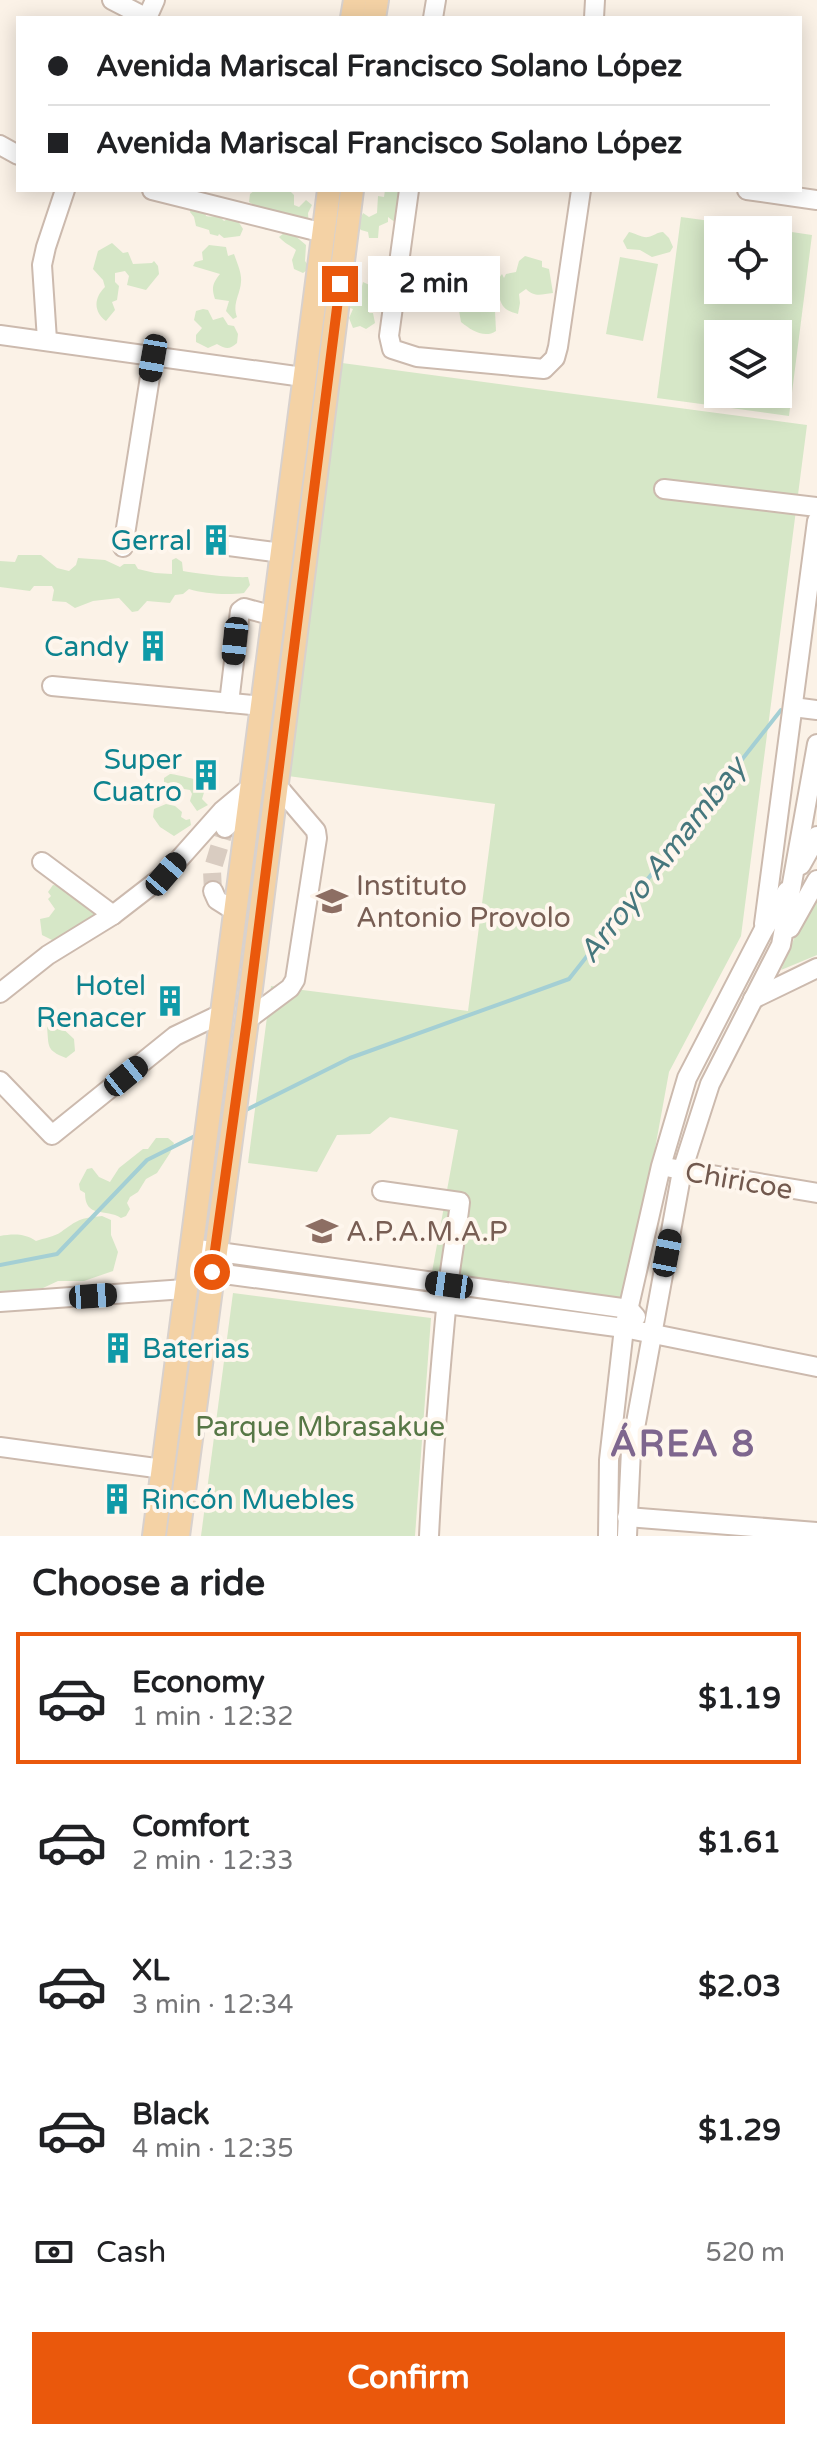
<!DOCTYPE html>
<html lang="en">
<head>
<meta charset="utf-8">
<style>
  :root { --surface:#fff; --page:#f2f2f2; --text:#202124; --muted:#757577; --line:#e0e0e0; --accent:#ea580c }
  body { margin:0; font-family:"Varela Round",sans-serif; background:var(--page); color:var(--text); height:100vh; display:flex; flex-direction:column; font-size:30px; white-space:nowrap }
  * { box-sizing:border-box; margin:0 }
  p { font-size:26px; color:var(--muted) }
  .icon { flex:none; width:44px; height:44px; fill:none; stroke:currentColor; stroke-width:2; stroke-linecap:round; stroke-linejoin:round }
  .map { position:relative; height:1536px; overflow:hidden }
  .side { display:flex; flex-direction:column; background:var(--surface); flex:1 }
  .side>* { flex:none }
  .hud { position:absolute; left:16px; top:16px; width:786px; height:176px; border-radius:0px; box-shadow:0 4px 20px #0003; display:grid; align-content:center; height:176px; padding:0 32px; background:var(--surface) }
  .tools { position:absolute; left:704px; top:216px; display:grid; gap:16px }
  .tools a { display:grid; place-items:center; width:88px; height:88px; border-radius:0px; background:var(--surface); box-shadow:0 4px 20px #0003; font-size:40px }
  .end { position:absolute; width:36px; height:36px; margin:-18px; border:10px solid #ea580c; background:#fff; box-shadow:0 0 0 4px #fff }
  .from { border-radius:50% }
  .bubble { position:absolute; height:56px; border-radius:0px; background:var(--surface); box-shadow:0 4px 20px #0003; font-size:26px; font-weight:800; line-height:56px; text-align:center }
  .car { position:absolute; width:24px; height:48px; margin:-24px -12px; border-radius:10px; box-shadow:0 0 6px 2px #0007; background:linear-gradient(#222 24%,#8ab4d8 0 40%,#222 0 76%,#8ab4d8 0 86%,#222 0) }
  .hud b { display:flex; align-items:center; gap:28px; height:76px; font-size:30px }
  .hud b+b { border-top:2px solid var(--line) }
  .hud i { width:20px; height:20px; background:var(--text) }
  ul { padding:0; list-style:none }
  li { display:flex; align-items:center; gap:24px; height:132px; margin:0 16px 12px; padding:0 16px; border:4px solid transparent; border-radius:0px }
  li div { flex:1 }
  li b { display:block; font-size:30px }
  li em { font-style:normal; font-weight:800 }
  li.current { border-color:var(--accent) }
  li>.icon { width:72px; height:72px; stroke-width:1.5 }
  h2 { padding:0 32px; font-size:36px; line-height:96px }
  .pay { display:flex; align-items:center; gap:20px; height:88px; padding:0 32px; font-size:30px }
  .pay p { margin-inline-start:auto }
  .button { display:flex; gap:16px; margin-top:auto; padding:16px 32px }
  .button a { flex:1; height:92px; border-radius:0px; background:var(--accent); color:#fff; font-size:32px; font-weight:800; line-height:92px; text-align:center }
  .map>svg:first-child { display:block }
  .green { fill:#d6e7c7; fill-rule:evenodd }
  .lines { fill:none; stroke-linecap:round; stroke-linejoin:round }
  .stream { stroke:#a4cfd4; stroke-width:4 }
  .minor-tunnel { stroke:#d9ccc1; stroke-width:18; stroke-dasharray:18 9; stroke-linecap:butt }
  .minor-casing { stroke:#ccbaae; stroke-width:22 }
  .major-casing { stroke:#d8d1cd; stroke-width:26 }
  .minor { stroke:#fff; stroke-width:18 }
  .major { stroke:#f4d2a5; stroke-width:22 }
  .route { stroke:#ea580c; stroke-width:10 }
  .labels { text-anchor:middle; stroke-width:8; stroke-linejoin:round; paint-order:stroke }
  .culture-label { font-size:28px; fill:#0d838f; stroke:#fef6ed; text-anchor:end }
  .education-label { font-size:28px; fill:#785e54; stroke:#fef6ed; text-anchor:start }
  .street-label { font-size:28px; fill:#72594e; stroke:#fef6ed }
  .park-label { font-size:28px; fill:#577746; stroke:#fef6ed }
  .water-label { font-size:30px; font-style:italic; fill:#46777d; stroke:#fef6ed }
  .district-label { font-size:36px; font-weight:bold; letter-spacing:2px; fill:#7e668e; stroke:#fef6ed }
</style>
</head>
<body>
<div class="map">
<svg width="817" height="1536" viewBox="0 0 817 1536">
  <rect width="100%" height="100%" fill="#fbf2e7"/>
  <!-- green -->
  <g class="green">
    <path d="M255 190H289L294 195V205L299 207 306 200 312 205 308 213 309 229 293 234 306 245 305 261 310 268 303 273 294 269 292 260 296 250C290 245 284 243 279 237L284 233 279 230H266L255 222 259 208 249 202 250 194Z"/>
    <path d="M385 190H404L399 195 403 200 396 223 388 217V222L379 226 378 238H369L368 232 361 230 357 226 363 213 369 217 377 213 378 196 384 197Z"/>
    <path d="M191 206 204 208 206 216C214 218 218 213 224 221L231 217 238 221 243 229 240 236 224 238 219 234 218 236 210 234 209 230 196 226 194 217 190 212Z"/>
    <path d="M681 217 776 230H718V290H778V230L812 235 789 416 657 398ZM718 334H778V394H718Z"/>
    <path d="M629 232C635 233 642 238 648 237 654 236 657 232 663 232L669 238 673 247 670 252 652 257 640 250 627 249 623 241Z"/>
    <path d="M112 243 123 253 128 252 133 264 152 263 154 261 158 266 159 274 146 290 127 285 129 276 125 271 115 273V282L119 286 117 300 112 302 115 310 106 321C93 311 94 298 105 287L103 280 93 269 98 251Z"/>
    <path d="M209 245 226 247 228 256 234 254C237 263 242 273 241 282 240 295 232 304 237 317L233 319 226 311 229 301 215 299C211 287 213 283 220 274L193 266 195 262 203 260 202 252Z"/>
    <path d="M525 256 542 261V267L549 269 553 293C542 294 535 298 526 289L519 294 520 303 518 314C497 309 503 300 494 285L502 274 504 278 506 274 516 272 519 261Z"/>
    <path d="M620 257 658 264 643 341 606 334Z"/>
    <path d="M363 282 378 289 381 297 371 304 369 313H373L375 323 366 329 360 326 353 328 349 318 353 309 350 308 352 296 361 290Z"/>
    <path d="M472 300 488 304 495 311 496 331C484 339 471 330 461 322L458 305Z"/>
    <path d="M203 309 208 310 213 320 223 317 228 325 234 326 238 334 237 343C229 350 226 349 217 344L208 348 196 342V335L202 328 194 320 196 311Z"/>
    <path d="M342 363 807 425 741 936 669 1072 626 1308 432 1272 458 1130 390 1117 370 1134 337 1135 317 1172 248 1163 271 986 468 1011 495 804 288 776Z"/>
    <path d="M18 555H41L57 568 69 571 76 565 78 558 105 560 120 567 124 564H135L138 569 155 573 172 574V560L176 558 182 562 183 571C198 574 234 578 248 577L250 585 244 593C228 595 204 594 189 589L183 594 175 595 170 603 147 601 138 611 132 612 119 598 93 601 75 608 66 602 52 601 54 590 52 586H34L30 591 0 587V561L15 562Z"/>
    <path d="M170 774C175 774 198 780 204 782L206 786 202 799 208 805 197 811 190 801 192 794 190 790 184 789 179 794 164 786V778Z"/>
    <path d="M166 804 175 806 182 812 181 817 186 820 190 819 191 825 174 836 160 827 153 817 154 809Z"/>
    <path d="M53 885 62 886 99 907 94 919 56 942 42 935 40 919 49 917 55 909 48 899 51 896 48 892Z"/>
    <path d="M813 893 817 895V955L781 970Z"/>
    <path d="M55 1024 59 1025 74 1039 75 1051 66 1058C46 1050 49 1047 47 1027Z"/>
    <path d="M156 1138H168L174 1143 170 1153 157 1173 146 1179 138 1192 130 1197 127 1203 130 1209 126 1216 121 1218C106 1208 85 1219 85 1193L80 1190 79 1184 87 1169 92 1168 99 1177 110 1182 119 1168 143 1149H148Z"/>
    <path d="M102 1216 111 1220V1235L118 1252 113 1271 84 1281H58L43 1288 7 1292 0 1298V1236C13 1234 24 1233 36 1241 44 1238 54 1237 61 1232 78 1220 79 1218 102 1216Z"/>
    <path d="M233 1293 431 1318 415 1536H201Z"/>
  </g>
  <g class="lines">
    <!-- stream -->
    <g class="stream">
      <path d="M244 1111 350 1058 569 979 781 710"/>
      <path d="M0 1265 57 1254 147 1160 197 1135"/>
    </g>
    <!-- minor-tunnel -->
    <path class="minor-tunnel" d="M213 891 212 871 225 828"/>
    <defs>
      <g id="minor">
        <path d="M112 0 147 18 155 0"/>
        <path d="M433 18 436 0"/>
        <path d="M594 18 595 0"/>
        <path d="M0 145 18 155"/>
        <path d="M152 190 324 233"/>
        <path d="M409 190 389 336 392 349 417 357 544 369 555 358 558 347 581 190"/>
        <path d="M747 190 817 200"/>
        <path d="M0 335 303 377"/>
        <path d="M47 340 42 265 46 247 65 190"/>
        <path d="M664 489 817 507"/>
        <path d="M229 546 282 553"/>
        <path d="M123 547 153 358"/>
        <path d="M52 686 263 706"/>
        <path d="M229 703 240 611 244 608 274 616"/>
        <path d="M793 707 817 710"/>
        <path d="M225 828 238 815 248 812"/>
        <path d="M42 862 113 915"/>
        <path d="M801 865 817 836"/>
        <path d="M213 891 217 900 236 912"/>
        <path d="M764 924 817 521"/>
        <path d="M790 928 817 880"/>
        <path d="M0 993 48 955 113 915 166 874 222 811 252 786"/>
        <path d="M753 999 817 968"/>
        <path d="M247 1020 290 988 295 980 317 838 316 831 275 783"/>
        <path d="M0 1081 52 1135 175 1036 223 1013"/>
        <path d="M671 1168 817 1193"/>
        <path d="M382 1191 460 1202C457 1231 451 1259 448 1288 440 1371 433 1453 429 1536"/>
        <path d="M190 1248 629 1309 636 1317"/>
        <path d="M202 1271 624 1328 817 1367"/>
        <path d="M0 1302 185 1289"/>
        <path d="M0 1447 163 1469"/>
        <path d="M627 1517 817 1532"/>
        <path d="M608 1536 609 1460 624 1328 661 1166 687 1078 763 931 787 891"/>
        <path d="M627 1536 631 1450 682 1171 710 1084 781 945 817 744"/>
      </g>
      <g id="major">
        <path d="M352 18 355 0"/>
        <path d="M374 18 377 0"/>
        <path d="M154 1536 329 190"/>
        <path d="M178 1536 247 1020 352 190"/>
      </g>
    </defs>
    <!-- minor casing -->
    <use href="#minor" class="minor-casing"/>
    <!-- major casing -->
    <use href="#major" class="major-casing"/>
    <!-- minor -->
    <use href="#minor" class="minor"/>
    <!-- major -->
    <use href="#major" class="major"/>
  </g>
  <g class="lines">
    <!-- route -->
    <path class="route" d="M212 1272 247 1020 340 284"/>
  </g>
  <!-- icons -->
  <defs>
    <symbol id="building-bare" viewBox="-9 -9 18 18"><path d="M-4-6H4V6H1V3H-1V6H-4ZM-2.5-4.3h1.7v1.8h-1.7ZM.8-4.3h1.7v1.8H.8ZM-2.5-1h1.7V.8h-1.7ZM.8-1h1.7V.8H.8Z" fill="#0f9aa8" stroke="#fef6ed" stroke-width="2.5" paint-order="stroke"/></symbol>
    <symbol id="school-bare" viewBox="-9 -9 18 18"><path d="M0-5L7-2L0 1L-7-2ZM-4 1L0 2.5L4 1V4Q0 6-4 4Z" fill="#8d6e63" stroke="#fef6ed" stroke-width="2.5" paint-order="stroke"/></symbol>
  </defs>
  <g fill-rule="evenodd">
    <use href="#building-bare" x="194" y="518" width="44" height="44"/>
    <use href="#building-bare" x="131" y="624" width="44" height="44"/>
    <use href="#building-bare" x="184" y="753" width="44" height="44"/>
    <use href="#school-bare" x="310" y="879" width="44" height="44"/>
    <use href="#building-bare" x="148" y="979" width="44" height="44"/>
    <use href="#school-bare" x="300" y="1209" width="44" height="44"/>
    <use href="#building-bare" x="96" y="1326" width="44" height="44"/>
    <use href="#building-bare" x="95" y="1477" width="44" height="44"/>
  </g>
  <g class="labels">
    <!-- culture labels -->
    <g class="culture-label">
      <text x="192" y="550">Gerral</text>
      <text x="129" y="656">Candy</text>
      <text x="182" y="769">Super<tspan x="182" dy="32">Cuatro</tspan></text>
      <text x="146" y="995">Hotel<tspan x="146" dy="32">Renacer</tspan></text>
      <text x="142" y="1358" text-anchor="start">Baterias</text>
      <text x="141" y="1509" text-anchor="start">Rincón Muebles</text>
    </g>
    <!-- education labels -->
    <g class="education-label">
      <text x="356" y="895">Instituto<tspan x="356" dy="32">Antonio Provolo</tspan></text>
      <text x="346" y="1241">A.P.A.M.A.P</text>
    </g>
    <!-- street labels -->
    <g class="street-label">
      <text transform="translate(739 1180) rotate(10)" y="10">Chiricoe</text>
    </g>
    <!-- park labels -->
    <g class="park-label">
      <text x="320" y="1436">Parque Mbrasakue</text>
    </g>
    <!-- water labels -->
    <g class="water-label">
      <text transform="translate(662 860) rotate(-52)" y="10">Arroyo Amambay</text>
    </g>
    <!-- district labels -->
    <g class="district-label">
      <text x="683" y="1456">ÁREA 8</text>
    </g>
  </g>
</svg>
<div class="tools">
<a><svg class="icon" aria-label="locate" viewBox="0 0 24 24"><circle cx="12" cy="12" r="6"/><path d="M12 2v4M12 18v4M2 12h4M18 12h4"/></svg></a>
<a><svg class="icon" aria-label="layers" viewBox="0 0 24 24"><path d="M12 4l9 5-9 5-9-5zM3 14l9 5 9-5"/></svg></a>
</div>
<i class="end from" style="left:212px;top:1272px"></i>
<i class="end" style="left:340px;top:284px"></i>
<div class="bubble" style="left:368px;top:256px;width:132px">2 min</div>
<i class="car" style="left:153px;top:358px;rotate:190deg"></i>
<i class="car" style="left:235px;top:641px;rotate:186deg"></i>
<i class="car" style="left:166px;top:874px;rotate:41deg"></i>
<i class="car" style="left:126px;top:1076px;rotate:51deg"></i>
<i class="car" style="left:667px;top:1253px;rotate:11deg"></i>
<i class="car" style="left:449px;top:1285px;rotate:278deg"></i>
<i class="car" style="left:93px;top:1296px;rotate:86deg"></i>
<div class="hud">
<b><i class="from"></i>Avenida Mariscal Francisco Solano López</b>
<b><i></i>Avenida Mariscal Francisco Solano López</b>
</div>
</div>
<section class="side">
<h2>Choose a ride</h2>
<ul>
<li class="current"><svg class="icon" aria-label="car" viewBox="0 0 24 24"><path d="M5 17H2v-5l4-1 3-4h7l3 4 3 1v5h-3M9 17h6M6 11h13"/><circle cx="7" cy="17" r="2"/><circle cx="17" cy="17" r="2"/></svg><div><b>Economy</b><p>1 min · 12:32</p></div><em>$1.19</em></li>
<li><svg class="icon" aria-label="car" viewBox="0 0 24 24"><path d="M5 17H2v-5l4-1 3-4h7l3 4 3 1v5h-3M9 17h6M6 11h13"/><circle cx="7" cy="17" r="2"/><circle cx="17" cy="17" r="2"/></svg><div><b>Comfort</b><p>2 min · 12:33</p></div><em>$1.61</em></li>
<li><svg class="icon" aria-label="car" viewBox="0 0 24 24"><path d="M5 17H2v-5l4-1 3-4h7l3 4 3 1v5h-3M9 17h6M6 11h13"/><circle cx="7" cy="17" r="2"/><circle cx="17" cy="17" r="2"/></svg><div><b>XL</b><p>3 min · 12:34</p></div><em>$2.03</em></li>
<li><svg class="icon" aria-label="car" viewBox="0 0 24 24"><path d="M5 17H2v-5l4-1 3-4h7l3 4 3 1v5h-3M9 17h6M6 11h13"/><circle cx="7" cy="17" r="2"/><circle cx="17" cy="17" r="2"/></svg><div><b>Black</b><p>4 min · 12:35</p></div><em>$1.29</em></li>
</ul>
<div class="pay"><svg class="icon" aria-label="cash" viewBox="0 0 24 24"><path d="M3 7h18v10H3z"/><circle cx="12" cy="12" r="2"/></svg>Cash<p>520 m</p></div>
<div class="button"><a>Confirm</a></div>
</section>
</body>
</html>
